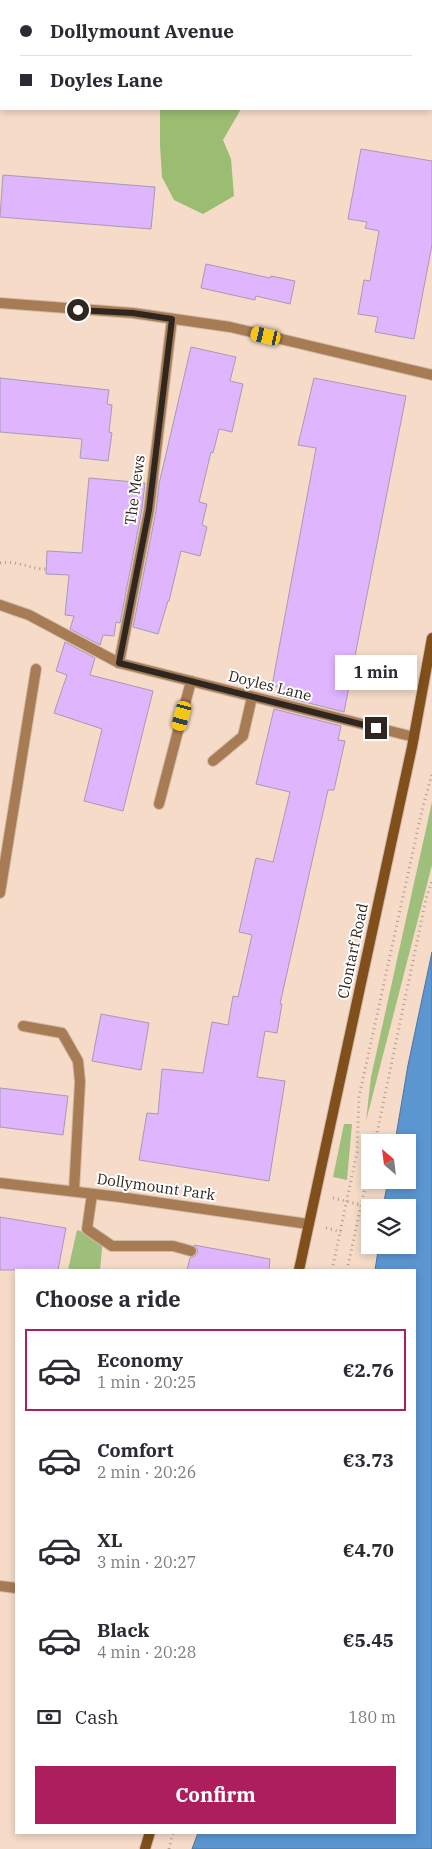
<!DOCTYPE html>
<html lang="en">
<head>
<meta charset="utf-8">
<style>
  :root { --surface:#fff; --page:#f7f7f7; --text:#2b2b33; --muted:#7c7c81; --line:#e1e1e2; --accent:#ac1f5c }
  body { margin:0; font-family:"IBM Plex Serif",serif; background:var(--page); color:var(--text); height:100vh; display:flex; flex-direction:column; font-size:19px; white-space:nowrap }
  * { box-sizing:border-box; margin:0 }
  p { font-size:16px; color:var(--muted) }
  .icon { flex:none; width:28px; height:28px; fill:none; stroke:currentColor; stroke-width:2; stroke-linecap:round; stroke-linejoin:round }
  .map { position:relative; flex:1; overflow:hidden }
  .side { position:absolute; left:15px; top:1269px; width:401px; height:565px; display:flex; flex-direction:column; background:var(--surface); border-radius:0px; box-shadow:0 2px 8px #0003 }
  .side>* { flex:none }
  .top-card { position:absolute; left:0px; top:0px; width:432px; height:110px; box-shadow:0 2px 8px #0003; display:grid; align-content:center; height:110px; padding:0 20px; background:var(--surface) }
  .needle { width:32px; rotate:332deg }
  .tools { position:absolute; left:361px; top:1134px; display:grid; gap:10px }
  .tools a { display:grid; place-items:center; width:55px; height:55px; border-radius:0px; background:var(--surface); box-shadow:0 2px 8px #0003; font-size:25px }
  .end { position:absolute; width:22px; height:22px; margin:-11px; border:6px solid #2f261f; background:#fff; box-shadow:0 0 0 2px #fff }
  .from { border-radius:50% }
  .bubble { position:absolute; height:35px; border-radius:0px; background:var(--surface); box-shadow:0 2px 8px #0003; font-size:16px; font-weight:700; line-height:35px; text-align:center }
  .car { position:absolute; width:15px; height:30px; margin:-15px -8px; border-radius:6px; box-shadow:0 0 4px 1px #0007; background:linear-gradient(#f5c518 24%,#345 0 40%,#f5c518 0 76%,#345 0 86%,#f5c518 0) }
  .top-card b { display:flex; align-items:center; gap:18px; height:48px; font-size:19px }
  .top-card b+b { border-top:1px solid var(--line) }
  .top-card i { width:12px; height:12px; background:var(--text) }
  ul { padding:0; list-style:none }
  li { display:flex; align-items:center; gap:15px; height:82px; margin:0 10px 8px; padding:0 10px; border:2px solid transparent; border-radius:0px }
  li div { flex:1 }
  li b { display:block; font-size:19px }
  li em { font-style:normal; font-weight:700 }
  li.current { border-color:var(--accent) }
  li>.icon { width:45px; height:45px; stroke-width:1.5 }
  h2 { padding:0 20px; font-size:22px; line-height:60px }
  .pay { display:flex; align-items:center; gap:12px; height:55px; padding:0 20px; font-size:19px }
  .pay p { margin-inline-start:auto }
  .primary-button { display:flex; gap:10px; margin-top:auto; padding:10px 20px }
  .primary-button a { flex:1; height:58px; border-radius:0px; background:var(--accent); color:#fff; font-size:20px; font-weight:700; line-height:58px; text-align:center }
  .map>svg:first-child { display:block }
  .green { fill:#9fbf7c }
  .forest { fill:#9abd72 }
  .water { fill:#5b96d1; stroke:#4e749c }
  .building { fill:#dfb5fe; stroke:#a89ab3 }
  .lines { fill:none; stroke-linecap:round; stroke-linejoin:round }
  .service-casing { stroke:#d1baaa; stroke-width:12 }
  .minor-casing { stroke:#d1baaa; stroke-width:12 }
  .secondary-casing { stroke:#d1baaa; stroke-width:12 }
  .path { stroke:#b19c8e; stroke-width:3; stroke-dasharray:1 4; stroke-linecap:butt }
  .service { stroke:#a77c55; stroke-width:10 }
  .minor { stroke:#a77c55; stroke-width:10 }
  .secondary { stroke:#804f1c; stroke-width:10 }
  .route { stroke:#2f261f; stroke-width:6 }
  .labels { text-anchor:middle; stroke-width:4; stroke-linejoin:round; paint-order:stroke }
  .street-label { font-size:15px; fill:#2f261f; stroke:#fff }
</style>
</head>
<body>
<div class="map">
<svg width="432" height="1849" viewBox="0 0 432 1849">
  <rect width="100%" height="100%" fill="#f5dbc8"/>
  <!-- green -->
  <g class="green">
    <path d="M432 802V865L366 1121 371 1077Z"/>
    <path d="M344 1124H352L347 1180 333 1177Z"/>
    <path d="M77 1230 103 1238 100 1270H68Z"/>
  </g>
  <!-- forest -->
  <path class="forest" d="M160 109H241L223 140 231 159 234 196 203 214 174 200 162 177 160 145Z"/>
  <!-- water -->
  <path class="water" d="M432 952V1849H192L198 1833 415 1832V1270H375L379 1245H408V1208L383 1207 388 1180H408V1142H395L408 1065Z"/>
  <!-- building -->
  <g class="building">
    <path d="M361 149 432 161V245L414 339 375 332 378 317 358 314 364 280 370 281 379 231 365 228 367 222 348 219Z"/>
    <path d="M3 175 155 187 151 229 0 217Z"/>
    <path d="M206 264 270 278 271 276 295 281 290 304 256 296 255 300 201 288Z"/>
    <path d="M191 347 236 357 230 381 243 384 232 432 219 429 213 453 211 452 199 502 207 504 202 525 207 527 200 556 181 551 169 601H168L158 634 133 627 156 511 159 484Z"/>
    <path d="M0 378 109 390 107 404 112 405 109 432 112 433 108 461 80 458 82 439 0 432Z"/>
    <path d="M314 378 406 396 344 712 277 695 278 687 272 686 316 448 298 445Z"/>
    <path d="M89 478 145 483 142 509 120 623 116 622 114 636 103 635 100 645 70 629 74 616 65 615 69 575 46 574 47 551 82 553Z"/>
    <path d="M65 642 95 658 90 675 153 691 123 811 84 801 102 729 54 713 67 675 56 671Z"/>
    <path d="M274 709 341 726 338 740 345 741 334 790H328L280 1004H282L277 1033 265 1031 257 1077 285 1081 269 1181 139 1160 147 1113 158 1114 162 1069 203 1073 212 1022 228 1025 233 996 238 997 252 935 239 932 256 858 273 862 290 792 256 784Z"/>
    <path d="M101 1014 149 1023 141 1070 92 1061Z"/>
    <path d="M0 1088 68 1096 63 1135 0 1127Z"/>
    <path d="M0 1217 66 1228 58 1270H0Z"/>
    <path d="M194 1245 270 1259 269 1270H187L190 1258 195 1256 198 1252 197 1249Z"/>
  </g>
  <g class="lines">
    <defs>
      <g id="service">
        <path d="M0 33H1"/>
        <path d="M0 605 29 615 119 663"/>
        <path d="M213 761 243 736 252 697"/>
        <path d="M0 893 36 669"/>
        <path d="M23 1026 62 1033 78 1061 80 1082 74 1191"/>
        <path d="M92 1194 87 1229 112 1246H173L191 1251"/>
        <path d="M0 1586 16 1588"/>
      </g>
      <g id="minor">
        <path d="M0 303 133 313 230 327 432 375"/>
        <path d="M172 319 149 510 119 663 414 737"/>
        <path d="M159 804 191 681"/>
        <path d="M0 1183 120 1197 308 1224"/>
      </g>
      <g id="secondary">
        <path d="M299 1270 412 747 432 638"/>
        <path d="M145 1849 150 1832"/>
      </g>
    </defs>
    <!-- service casing -->
    <use href="#service" class="service-casing"/>
    <!-- minor casing -->
    <use href="#minor" class="minor-casing"/>
    <!-- secondary casing -->
    <use href="#secondary" class="secondary-casing"/>
    <!-- path -->
    <g class="path">
      <path d="M0 563C16 560 30 569 46 569"/>
      <path d="M375 1142 426 899 432 881"/>
      <path d="M333 1198 361 1205"/>
      <path d="M326 1228 341 1232"/>
      <path d="M332 1270 357 1152 359 1097 422 810 432 774"/>
      <path d="M347 1270 370 1164"/>
      <path d="M169 1849 173 1832"/>
    </g>
    <!-- service -->
    <use href="#service" class="service"/>
    <!-- minor -->
    <use href="#minor" class="minor"/>
    <!-- secondary -->
    <use href="#secondary" class="secondary"/>
  </g>
  <g class="lines">
    <!-- route -->
    <path class="route" d="M78 310 133 313 172 319 149 510 119 663 376 728"/>
  </g>
  <g class="labels">
    <!-- street labels -->
    <g class="street-label">
      <text transform="translate(135 490) rotate(-82)" y="5">The Mews</text>
      <text transform="translate(270 686) rotate(14)" y="5">Doyles Lane</text>
      <text transform="translate(353 951) rotate(-78)" y="5">Clontarf Road</text>
      <text transform="translate(156 1187) rotate(8)" y="5">Dollymount Park</text>
    </g>
  </g>
</svg>
<div class="tools">
<a><svg class="needle" viewBox="-14 -14 28 28"><path d="M0-13l5 13h-10z" fill="#e53935"/><path d="M0 13l5-13h-10z" fill="#7c7c81"/></svg></a>
<a><svg class="icon" aria-label="layers" viewBox="0 0 24 24"><path d="M12 4l9 5-9 5-9-5zM3 14l9 5 9-5"/></svg></a>
</div>
<i class="end from" style="left:78px;top:310px"></i>
<i class="end" style="left:376px;top:728px"></i>
<div class="bubble" style="left:335px;top:655px;width:82px">1 min</div>
<i class="car" style="left:266px;top:336px;rotate:283deg"></i>
<i class="car" style="left:182px;top:716px;rotate:195deg"></i>
<div class="top-card">
<b><i class="from"></i>Dollymount Avenue</b>
<b><i></i>Doyles Lane</b>
</div>
<section class="side">
<h2>Choose a ride</h2>
<ul>
<li class="current"><svg class="icon" aria-label="car" viewBox="0 0 24 24"><path d="M5 17H2v-5l4-1 3-4h7l3 4 3 1v5h-3M9 17h6M6 11h13"/><circle cx="7" cy="17" r="2"/><circle cx="17" cy="17" r="2"/></svg><div><b>Economy</b><p>1 min · 20:25</p></div><em>€2.76</em></li>
<li><svg class="icon" aria-label="car" viewBox="0 0 24 24"><path d="M5 17H2v-5l4-1 3-4h7l3 4 3 1v5h-3M9 17h6M6 11h13"/><circle cx="7" cy="17" r="2"/><circle cx="17" cy="17" r="2"/></svg><div><b>Comfort</b><p>2 min · 20:26</p></div><em>€3.73</em></li>
<li><svg class="icon" aria-label="car" viewBox="0 0 24 24"><path d="M5 17H2v-5l4-1 3-4h7l3 4 3 1v5h-3M9 17h6M6 11h13"/><circle cx="7" cy="17" r="2"/><circle cx="17" cy="17" r="2"/></svg><div><b>XL</b><p>3 min · 20:27</p></div><em>€4.70</em></li>
<li><svg class="icon" aria-label="car" viewBox="0 0 24 24"><path d="M5 17H2v-5l4-1 3-4h7l3 4 3 1v5h-3M9 17h6M6 11h13"/><circle cx="7" cy="17" r="2"/><circle cx="17" cy="17" r="2"/></svg><div><b>Black</b><p>4 min · 20:28</p></div><em>€5.45</em></li>
</ul>
<div class="pay"><svg class="icon" aria-label="cash" viewBox="0 0 24 24"><path d="M3 7h18v10H3z"/><circle cx="12" cy="12" r="2"/></svg>Cash<p>180 m</p></div>
<div class="primary-button"><a>Confirm</a></div>
</section>
</div>
</body>
</html>
